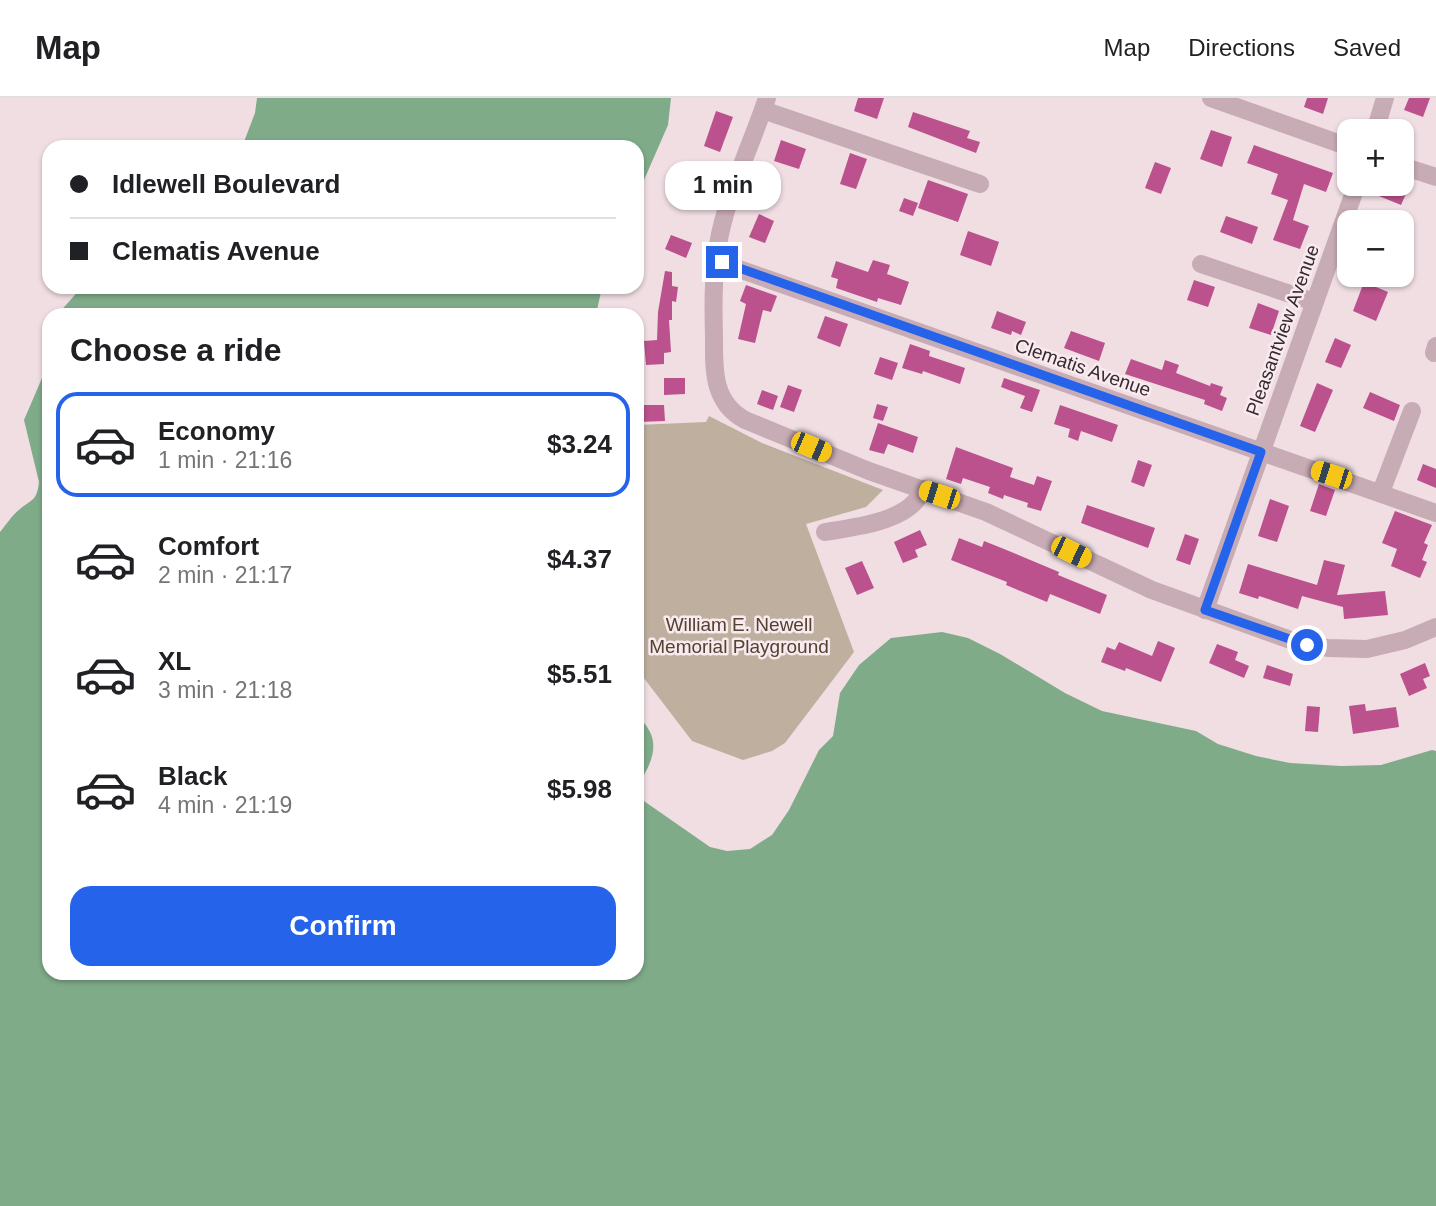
<!DOCTYPE html>
<html lang="en">
<head>
<meta charset="utf-8">
<style>
  :root { --surface:#fff; --page:#f2f2f2; --text:#202124; --muted:#757577; --line:#e0e0e0; --accent:#2563eb }
  body { margin:0; font-family:Helvetica,sans-serif; background:var(--page); color:var(--text); height:100vh; display:flex; flex-direction:column; font-size:26px; white-space:nowrap }
  * { box-sizing:border-box; margin:0 }
  p { font-size:23px; color:var(--muted) }
  .icon { flex:none; width:38px; height:38px; fill:none; stroke:currentColor; stroke-width:2; stroke-linecap:round; stroke-linejoin:round }
  .map { position:relative; flex:1; overflow:hidden }
  .details { position:absolute; left:42px; top:210px; width:602px; height:672px; display:flex; flex-direction:column; background:var(--surface); border-radius:21px; box-shadow:0 2px 5px #0004 }
  .details>* { flex:none }
  .top-card { position:absolute; left:42px; top:42px; width:602px; height:154px; border-radius:21px; box-shadow:0 2px 5px #0004; display:grid; align-content:center; height:154px; padding:0 28px; background:var(--surface) }
  .buttons { position:absolute; left:1337px; top:21px; display:grid; gap:14px }
  .buttons a { display:grid; place-items:center; width:77px; height:77px; border-radius:14px; background:var(--surface); box-shadow:0 2px 5px #0004; font-size:35px }
  .end { position:absolute; width:32px; height:32px; margin:-16px; border:9px solid #2563eb; background:#fff; box-shadow:0 0 0 4px #fff }
  .from { border-radius:50% }
  .bubble { position:absolute; height:49px; border-radius:21px; background:var(--surface); box-shadow:0 2px 5px #0004; font-size:23px; font-weight:600; line-height:49px; text-align:center }
  .car { position:absolute; width:21px; height:42px; margin:-21px -10px; border-radius:9px; box-shadow:0 0 5px 2px #0007; background:linear-gradient(#f5c518 24%,#345 0 40%,#f5c518 0 76%,#345 0 86%,#f5c518 0) }
  .top-card b { display:flex; align-items:center; gap:24px; height:66px; font-size:26px }
  .top-card b+b { border-top:2px solid var(--line) }
  .top-card i { width:18px; height:18px; background:var(--text) }
  ul { padding:0; list-style:none }
  li { display:flex; align-items:center; gap:21px; height:105px; margin:0 14px 10px; padding:0 14px; border:4px solid transparent; border-radius:21px }
  li div { flex:1 }
  li b { display:block; font-size:26px }
  li em { font-style:normal; font-weight:600 }
  li.on { border-color:var(--accent) }
  li>.icon { width:63px; height:63px; stroke-width:1.5 }
  h2 { padding:0 28px; font-size:32px; line-height:84px }
  .button { display:flex; gap:14px; margin-top:auto; padding:14px 28px }
  .button a { flex:1; height:80px; border-radius:21px; background:var(--accent); color:#fff; font-size:28px; font-weight:600; line-height:80px; text-align:center }
  header { display:flex; align-items:center; gap:42px; box-sizing:border-box; height:98px; padding:0 35px; background:var(--surface); border-bottom:2px solid var(--line) }
  header strong { font-size:33px }
  nav { display:flex; gap:38px; margin-inline-start:auto; font-size:24px }
  .map>svg:first-child { display:block }
  .green { fill:#beaf9f }
  .water { fill:#7fab89 }
  .building { fill:#bb518d }
  .lines { fill:none; stroke-linecap:round; stroke-linejoin:round }
  .minor { stroke:#c7abb5; stroke-width:18 }
  .route { stroke:#2563eb; stroke-width:9 }
  .labels { text-anchor:middle; stroke-width:5; stroke-linejoin:round; paint-order:stroke }
  .street-label { font-size:19px; fill:#36292f; stroke:#f8eaee }
  .park-label { font-size:19px; fill:#52422f; stroke:#f8eaee }
</style>
</head>
<body>
<header>
<strong>Map</strong>
<nav><a>Map</a><a>Directions</a><a>Saved</a></nav>
</header>
<div class="map">
<svg width="1436" height="1108" viewBox="0 0 1436 1108">
  <rect width="100%" height="100%" fill="#f0dee3"/>
  <!-- green -->
  <path class="green" d="M709 318 762 345 883 392 866 409 806 426 854 554 785 645 772 653 743 662 692 643 637 571V327L706 324Z"/>
  <!-- water -->
  <g class="water">
    <path d="M257 0H671L668 27 637 98V49H242L255 15Z"/>
    <path d="M82 189H602L596 217H57Z"/>
    <path d="M49 278V875H637V691L641 701 710 749 727 753 750 751 772 737 789 712 819 652 833 638 840 595 859 567 891 540 942 534 968 540 1000 556 1065 595 1102 613 1196 633 1218 646 1256 658 1290 665 1341 668 1381 667 1432 652 1436 653V1108H0V434C6 427 12 417 20 411 32 401 37 403 39 384L24 322 42 280Z"/>
    <path d="M637 618C663 640 654 663 637 688Z"/>
  </g>
  <!-- building -->
  <g class="building">
    <path d="M858 0H884L877 21 854 13Z"/>
    <path d="M1307 0H1328L1323 16 1304 9Z"/>
    <path d="M1409 0H1430L1423 19 1404 12Z"/>
    <path d="M716 13 733 19 720 54 704 48Z"/>
    <path d="M913 14 970 33 967 40 980 44 976 55 908 29Z"/>
    <path d="M1211 32 1232 39 1222 69 1200 61Z"/>
    <path d="M781 42 806 51 799 71 774 63Z"/>
    <path d="M1254 47 1333 75 1326 94 1304 86 1293 122 1309 128 1300 151 1273 142 1288 102 1271 96 1278 76 1247 65Z"/>
    <path d="M850 55 867 61 856 91 840 86Z"/>
    <path d="M1155 64 1171 70 1161 96 1145 90Z"/>
    <path d="M928 82 968 96 958 124 918 110Z"/>
    <path d="M683 85 711 97 705 111 677 99Z"/>
    <path d="M1384 86H1402L1409 89 1401 107 1379 98Z"/>
    <path d="M904 100 918 105 913 118 899 113Z"/>
    <path d="M759 116 774 123 765 145 749 139Z"/>
    <path d="M1226 118 1258 129 1252 146 1220 134Z"/>
    <path d="M968 133 999 144 991 168 960 157Z"/>
    <path d="M671 137 692 145 686 160 665 151Z"/>
    <path d="M873 162 890 167 887 176 909 184 901 207 878 200 877 204 836 190 838 181 831 179 836 163 868 174Z"/>
    <path d="M665 173 672 174V188L678 189 676 204 672 203V222H669L671 254 664 255V266L646 267 644 243 657 242 658 214Z"/>
    <path d="M1194 182 1215 189 1208 209 1187 202Z"/>
    <path d="M1364 184 1388 194 1376 223 1353 213Z"/>
    <path d="M746 187 777 198 771 214 763 212 755 245 738 241 746 206 740 203Z"/>
    <path d="M1258 205 1279 213 1271 237 1249 230Z"/>
    <path d="M997 213 1026 224 1021 237 1012 233 1011 237 991 230Z"/>
    <path d="M825 218 848 226 840 249 817 240Z"/>
    <path d="M1071 233 1105 245 1099 263 1064 250Z"/>
    <path d="M1335 240 1351 247 1341 270 1325 264Z"/>
    <path d="M910 246 930 253 929 258 965 270 960 286 923 273 922 276 902 270Z"/>
    <path d="M880 259 898 265 892 282 874 276Z"/>
    <path d="M1131 261 1162 272 1165 262 1179 267 1176 275 1210 288 1211 285 1223 289 1220 297 1227 300 1222 313 1204 306 1205 302 1125 276Z"/>
    <path d="M664 280H685V296L664 297Z"/>
    <path d="M1004 280 1040 292 1032 314 1020 310 1025 298 1001 289Z"/>
    <path d="M1317 285 1333 292 1315 334 1300 328Z"/>
    <path d="M788 287 802 292 794 314 780 309Z"/>
    <path d="M762 292 778 298 773 312 757 306Z"/>
    <path d="M1370 294 1400 307 1394 323 1363 310Z"/>
    <path d="M877 306 888 309 883 323 873 320Z"/>
    <path d="M638 307H664L665 323 638 324Z"/>
    <path d="M1060 307 1118 327 1112 344 1081 333 1078 343 1068 339 1070 331 1054 326Z"/>
    <path d="M878 325 918 339 913 355 888 346 884 356 869 352Z"/>
    <path d="M956 349 1013 370 1010 379 1034 387 1037 378 1052 383 1041 413 1027 409 1028 405 1004 397 1003 401 988 395 990 389 963 380 961 386 946 381Z"/>
    <path d="M1138 362 1152 367 1144 389 1131 384Z"/>
    <path d="M1423 366 1436 371V390L1417 382Z"/>
    <path d="M1319 386 1335 392 1326 418 1310 413Z"/>
    <path d="M1270 401 1289 408 1277 444 1258 438Z"/>
    <path d="M1087 407 1155 430 1148 450 1081 425Z"/>
    <path d="M1395 413 1432 427 1424 445 1428 447 1422 462 1427 464 1420 480 1391 468 1397 451 1382 445Z"/>
    <path d="M920 432 927 447 915 452 918 459 903 465 894 444Z"/>
    <path d="M1185 436 1199 441 1190 467 1176 462Z"/>
    <path d="M959 440 982 449 984 443 1004 451 1059 474 1058 477 1107 497 1100 516 1050 496 1047 504 1006 487 1007 484 951 462Z"/>
    <path d="M1324 462 1345 467 1337 497 1385 493 1388 517 1344 521 1343 509 1302 498 1298 511 1259 498 1258 501 1239 495 1248 466 1317 487Z"/>
    <path d="M862 463 874 490 857 497 845 470Z"/>
    <path d="M1158 543 1175 550 1161 584 1126 570 1125 573 1101 564 1107 549 1115 552 1119 544 1152 558Z"/>
    <path d="M1217 546 1238 554 1235 562 1249 568 1244 580 1209 565Z"/>
    <path d="M1425 565 1430 578 1423 581 1427 590 1409 598 1400 576Z"/>
    <path d="M1267 567 1293 576 1290 588 1263 580Z"/>
    <path d="M1365 606 1366 613 1396 609 1399 629 1353 636 1349 608Z"/>
    <path d="M1307 608 1320 609 1318 634 1305 633Z"/>
  </g>
  <g class="lines">
    <!-- minor -->
    <g class="minor">
      <path d="M767 0C752 45 730 90 720 136 713 170 713 203 714 238 714 271 712 304 745 322L869 373 986 414 1152 492 1296 544 1328 550 1367 551 1405 542 1436 529"/>
      <path d="M1211 0 1349 49"/>
      <path d="M763 12 980 86"/>
      <path d="M1375 33 1385 0"/>
      <path d="M1402 68 1436 79"/>
      <path d="M716 163 1436 415"/>
      <path d="M1201 166 1314 204"/>
      <path d="M1434 255 1436 248"/>
      <path d="M1381 394 1412 313"/>
      <path d="M825 434C854 429 911 424 923 391"/>
      <path d="M1205 512 1357 86"/>
    </g>
  </g>
  <g class="lines">
    <!-- route -->
    <path class="route" d="M722 164 1261 354 1205 512 1307 547"/>
  </g>
  <g class="labels">
    <!-- street labels -->
    <g class="street-label">
      <text transform="translate(1282 232) rotate(-70)" y="7">Pleasantview Avenue</text>
      <text transform="translate(1083 269) rotate(19)" y="7">Clematis Avenue</text>
    </g>
    <!-- park labels -->
    <g class="park-label">
      <text x="739" y="533">William E. Newell<tspan x="739" dy="22">Memorial Playground</tspan></text>
    </g>
  </g>
</svg>
<div class="buttons">
<a>+</a>
<a>−</a>
</div>
<i class="end from" style="left:1307px;top:547px"></i>
<i class="end" style="left:722px;top:164px"></i>
<div class="bubble" style="left:665px;top:63px;width:116px">1 min</div>
<i class="car" style="left:811px;top:349px;rotate:113deg"></i>
<i class="car" style="left:1331px;top:377px;rotate:288deg"></i>
<i class="car" style="left:939px;top:397px;rotate:288deg"></i>
<i class="car" style="left:1071px;top:454px;rotate:116deg"></i>
<div class="top-card">
<b><i class="from"></i>Idlewell Boulevard</b>
<b><i></i>Clematis Avenue</b>
</div>
<section class="details">
<h2>Choose a ride</h2>
<ul>
<li class="on"><svg class="icon" aria-label="car" viewBox="0 0 24 24"><path d="M5 17H2v-5l4-1 3-4h7l3 4 3 1v5h-3M9 17h6M6 11h13"/><circle cx="7" cy="17" r="2"/><circle cx="17" cy="17" r="2"/></svg><div><b>Economy</b><p>1 min · 21:16</p></div><em>$3.24</em></li>
<li><svg class="icon" aria-label="car" viewBox="0 0 24 24"><path d="M5 17H2v-5l4-1 3-4h7l3 4 3 1v5h-3M9 17h6M6 11h13"/><circle cx="7" cy="17" r="2"/><circle cx="17" cy="17" r="2"/></svg><div><b>Comfort</b><p>2 min · 21:17</p></div><em>$4.37</em></li>
<li><svg class="icon" aria-label="car" viewBox="0 0 24 24"><path d="M5 17H2v-5l4-1 3-4h7l3 4 3 1v5h-3M9 17h6M6 11h13"/><circle cx="7" cy="17" r="2"/><circle cx="17" cy="17" r="2"/></svg><div><b>XL</b><p>3 min · 21:18</p></div><em>$5.51</em></li>
<li><svg class="icon" aria-label="car" viewBox="0 0 24 24"><path d="M5 17H2v-5l4-1 3-4h7l3 4 3 1v5h-3M9 17h6M6 11h13"/><circle cx="7" cy="17" r="2"/><circle cx="17" cy="17" r="2"/></svg><div><b>Black</b><p>4 min · 21:19</p></div><em>$5.98</em></li>
</ul>
<div class="button"><a>Confirm</a></div>
</section>
</div>
</body>
</html>
